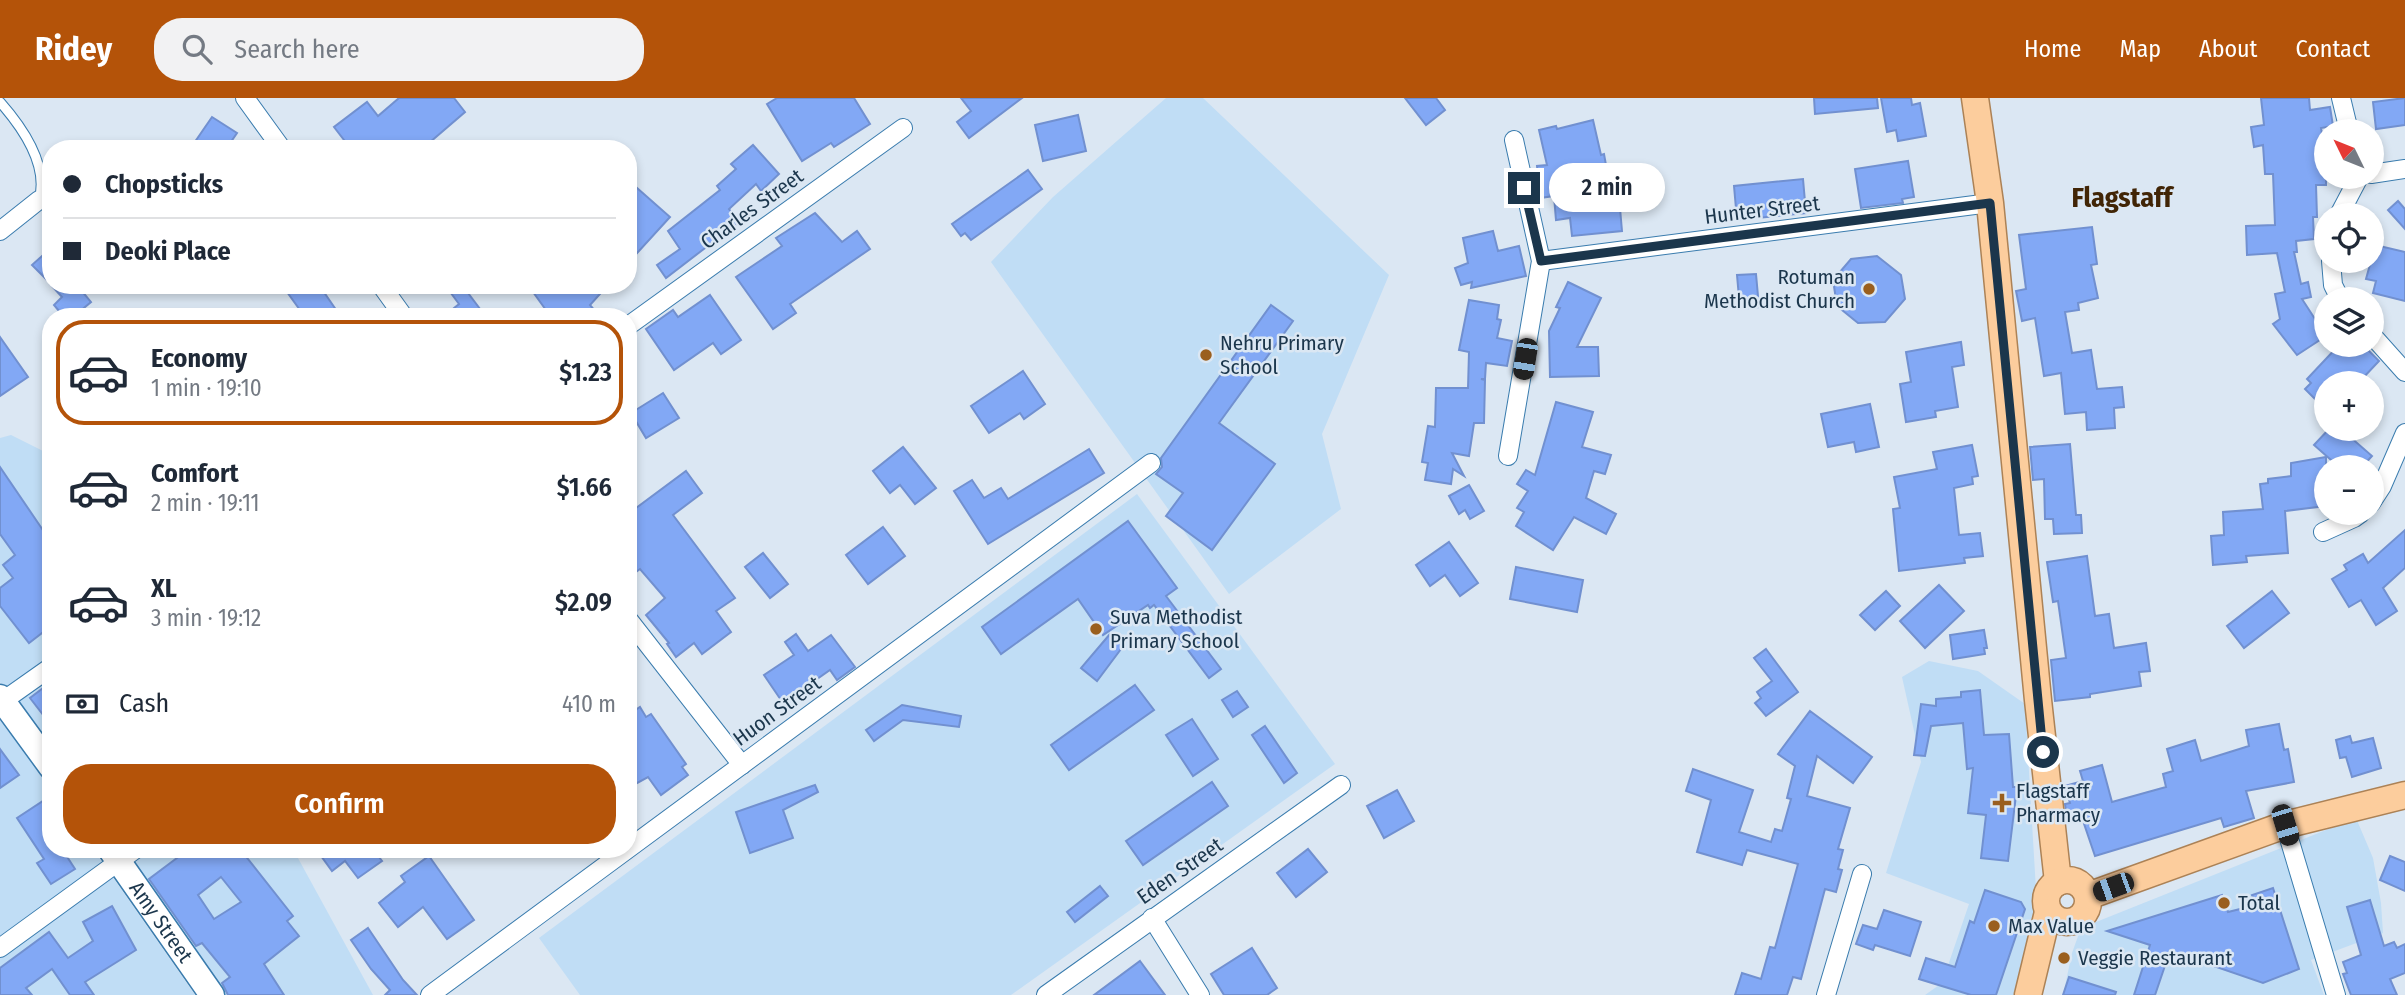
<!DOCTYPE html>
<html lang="en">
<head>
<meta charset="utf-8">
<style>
  :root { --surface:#fff; --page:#f2f2f3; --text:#1f2937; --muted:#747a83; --line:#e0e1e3; --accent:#b45309 }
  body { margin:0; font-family:"Fira Sans Condensed",sans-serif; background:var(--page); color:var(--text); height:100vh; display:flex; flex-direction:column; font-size:26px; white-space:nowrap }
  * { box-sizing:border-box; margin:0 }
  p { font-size:23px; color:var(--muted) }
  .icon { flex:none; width:38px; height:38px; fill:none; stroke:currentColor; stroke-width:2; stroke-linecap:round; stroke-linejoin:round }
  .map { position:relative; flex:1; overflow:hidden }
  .details { position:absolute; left:42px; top:210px; width:595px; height:550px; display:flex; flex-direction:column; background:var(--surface); border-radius:28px; box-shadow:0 4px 10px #0003 }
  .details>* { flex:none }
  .top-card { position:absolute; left:42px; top:42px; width:595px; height:154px; border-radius:28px; box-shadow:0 4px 10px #0003; display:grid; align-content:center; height:154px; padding:0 21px; background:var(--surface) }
  .needle { width:46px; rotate:313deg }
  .controls { position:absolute; left:2314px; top:21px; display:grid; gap:14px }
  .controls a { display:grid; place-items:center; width:70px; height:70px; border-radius:50%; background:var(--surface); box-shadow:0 4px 10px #0003; font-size:35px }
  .end { position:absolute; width:32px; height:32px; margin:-16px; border:9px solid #1b364c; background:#fff; box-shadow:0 0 0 4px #fff }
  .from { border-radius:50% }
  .bubble { position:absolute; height:49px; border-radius:24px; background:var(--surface); box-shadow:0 4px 10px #0003; font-size:23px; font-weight:600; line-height:49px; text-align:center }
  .car { position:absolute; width:21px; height:42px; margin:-21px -10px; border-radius:9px; box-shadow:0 0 5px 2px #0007; background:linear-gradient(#222 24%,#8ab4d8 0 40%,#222 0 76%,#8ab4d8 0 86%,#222 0) }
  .top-card b { display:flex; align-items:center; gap:24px; height:66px; font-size:26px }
  .top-card b+b { border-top:2px solid var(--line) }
  .top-card i { width:18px; height:18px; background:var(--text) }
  ul { padding:12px 0 0; list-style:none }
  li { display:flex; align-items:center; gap:21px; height:105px; margin:0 14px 10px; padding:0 7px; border:4px solid transparent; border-radius:28px }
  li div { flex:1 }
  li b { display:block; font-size:26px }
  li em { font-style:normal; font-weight:600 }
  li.active { border-color:var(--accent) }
  li>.icon { width:63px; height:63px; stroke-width:1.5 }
  .pay { display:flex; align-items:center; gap:18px; height:77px; padding:0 21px; font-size:26px }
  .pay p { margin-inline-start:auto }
  .cta { display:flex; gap:14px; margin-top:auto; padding:14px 21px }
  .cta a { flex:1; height:80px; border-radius:28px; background:var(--accent); color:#fff; font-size:28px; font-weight:600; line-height:80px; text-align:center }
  header { display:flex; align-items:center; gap:42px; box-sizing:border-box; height:98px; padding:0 35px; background:var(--accent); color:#fff }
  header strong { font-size:33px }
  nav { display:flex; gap:38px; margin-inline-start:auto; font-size:24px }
  .search { width:490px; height:63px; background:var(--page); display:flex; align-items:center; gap:18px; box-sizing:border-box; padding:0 24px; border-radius:28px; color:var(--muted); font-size:26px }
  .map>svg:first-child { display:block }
  .built { fill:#c0ddf5 }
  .building { fill:#82a8f5; stroke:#7190d0; stroke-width:2; fill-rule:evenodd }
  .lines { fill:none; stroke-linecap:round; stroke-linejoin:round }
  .service-casing { stroke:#3a7cae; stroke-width:11 }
  .minor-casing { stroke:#3a7cae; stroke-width:20 }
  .secondary-casing { stroke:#3a7cae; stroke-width:27 }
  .primary-casing { stroke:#ac8256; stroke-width:29 }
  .service { stroke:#fff; stroke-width:9 }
  .minor { stroke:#fff; stroke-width:18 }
  .secondary { stroke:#fff; stroke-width:24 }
  .primary { stroke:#fccd9d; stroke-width:26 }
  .route { stroke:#1b364c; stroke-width:9 }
  .poi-dot { fill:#9a5f1e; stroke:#dbe7f3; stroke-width:2.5 }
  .labels { text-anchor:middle; stroke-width:5; stroke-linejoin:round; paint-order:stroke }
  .street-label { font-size:21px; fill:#1b364c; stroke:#dbe7f3 }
  .poi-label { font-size:21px; fill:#1b364c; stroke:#dbe7f3; text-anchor:start }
  .district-label { font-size:28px; font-weight:bold; fill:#412506; stroke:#dbe7f3 }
</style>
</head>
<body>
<header>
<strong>Ridey</strong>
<div class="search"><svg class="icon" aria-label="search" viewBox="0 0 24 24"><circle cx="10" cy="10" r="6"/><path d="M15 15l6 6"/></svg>Search here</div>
<nav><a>Home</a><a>Map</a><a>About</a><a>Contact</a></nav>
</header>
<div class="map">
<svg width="2405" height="897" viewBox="0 0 2405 897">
  <rect width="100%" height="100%" fill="#dbe7f3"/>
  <!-- built -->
  <g class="built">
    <path d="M1166 0H1203L1389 177 1322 336 1341 411 1229 496 991 164 1053 99Z"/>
    <path d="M11 337 51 357V654L0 584V340Z"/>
    <path d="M1137 396 1335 666 1011 897H580L539 840Z"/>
    <path d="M1929 563 1978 573 2025 606 2037 809 2014 897H1925L1942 885 1969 806 1886 775 1921 664 1902 579Z"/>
    <path d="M0 619 51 691V751H93L195 897H0Z"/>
    <path d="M2356 720 2373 760 2381 805 2383 835 2311 862 2324 897H2063L2072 855 2081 830Z"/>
    <path d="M118 751H293L373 897H218Z"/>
  </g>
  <!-- building -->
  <g class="building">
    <path d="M399 0H454L465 14 422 51H351L334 29 367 4 378 18Z"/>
    <path d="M777 0H854L870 26 834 49 831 45 802 63 767 6Z"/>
    <path d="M961 0H1022L969 40 957 24 971 13Z"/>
    <path d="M1405 0H1436L1445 12 1426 27Z"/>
    <path d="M1814 0H1877L1878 10 1815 16Z"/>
    <path d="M1881 0H1911L1912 7 1920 5 1926 38 1898 43 1896 32 1887 34Z"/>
    <path d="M2261 0H2309L2310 12 2330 9 2333 28 2321 30 2326 61V87H2316L2317 119H2313L2314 141 2296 143 2297 154H2294L2301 186 2308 184 2311 199 2302 201 2326 238 2297 257 2273 226 2280 221 2275 196 2285 194 2277 155 2247 157 2246 128 2275 127 2273 76H2265L2263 47 2254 49 2251 29 2264 27Z"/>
    <path d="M2405 0V27L2376 31 2373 4Z"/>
    <path d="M1078 17 1086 53 1043 63 1035 27Z"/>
    <path d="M212 19 237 35 226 51H190Z"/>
    <path d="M1593 22 1601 57 1604 56 1612 100 1619 99 1622 133 1572 138 1570 120 1556 122 1554 98 1540 100 1537 68 1547 67 1539 32 1556 28 1557 31Z"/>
    <path d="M753 47 779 76 761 93 756 86 729 111 739 124 666 180 657 167 680 151 668 133 720 92 717 88 736 71 731 66Z"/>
    <path d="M1908 63 1914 99 1902 101 1903 105 1861 110 1855 71Z"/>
    <path d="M1028 72 1042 91 971 142 965 135 961 138 952 126Z"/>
    <path d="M1803 81 1806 115 1737 122 1734 88Z"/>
    <path d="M628 82 670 119 628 165Z"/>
    <path d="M2398 103 2405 111V131L2388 112Z"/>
    <path d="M815 115 842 144 857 133 870 151 790 206 796 215 773 231 736 179 782 148 776 140Z"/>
    <path d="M2092 129 2097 166 2091 167 2098 200 2078 205 2079 212 2065 214 2072 255 2091 252 2097 291 2122 289 2124 309 2114 310 2115 330 2087 332 2086 314 2065 316 2061 275 2044 278 2035 220 2022 223 2016 193 2026 191 2019 137Z"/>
    <path d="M1493 133 1498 153 1519 148 1526 178 1471 190 1472 184 1461 187 1455 170 1468 165 1463 140Z"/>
    <path d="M2371 146 2405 154V203L2373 195 2376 183 2366 181 2371 163Z"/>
    <path d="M51 150V186L32 167Z"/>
    <path d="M1877 158 1901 177 1905 201 1885 224 1858 225 1837 208 1833 182 1851 161Z"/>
    <path d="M1756 176 1759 209 1740 211 1737 177Z"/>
    <path d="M1568 184 1601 200 1577 249H1598L1599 278 1550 279 1549 233 1560 210 1556 209Z"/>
    <path d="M51 187H77L91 204 73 219H64L54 207 62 199Z"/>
    <path d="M282 187H319L341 219H305Z"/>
    <path d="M445 187H462L486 219H443L459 206Z"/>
    <path d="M528 187H608L590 207 600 219H551Z"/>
    <path d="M710 197 741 242 721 256 713 245 674 272 646 231 673 212 678 219Z"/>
    <path d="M1469 202 1499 207 1497 221 1501 222 1497 240 1512 243 1507 268 1486 265 1485 281H1481L1485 282 1484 325H1474L1469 358 1452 355 1464 378 1453 371 1451 386 1425 382 1428 365 1422 364 1428 328 1435 329 1436 290H1468L1469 254 1459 252Z"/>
    <path d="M1271 207 1293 223 1219 325 1275 366 1212 452 1166 418 1183 395 1156 376 1162 369 1161 360Z"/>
    <path d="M0 239 28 279 0 298Z"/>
    <path d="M1961 244 1964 267 1952 269 1958 309 1935 313 1936 319 1906 324 1900 286 1911 284 1906 254Z"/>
    <path d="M2339 247H2363L2379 263 2362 281 2356 275 2346 285H2326V312L2305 291 2311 285 2307 281Z"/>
    <path d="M1023 273 1045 306 1024 321 1020 315 989 335 971 308Z"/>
    <path d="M663 295 679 320 646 340 631 315Z"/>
    <path d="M1556 304 1593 314 1582 349 1611 357 1605 376 1594 373 1586 400 1616 416 1606 436 1574 419 1553 452 1516 428 1524 414 1517 410 1528 393 1517 386 1526 372 1535 377Z"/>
    <path d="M1870 306 1879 349 1856 354 1854 344 1828 349 1821 316Z"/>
    <path d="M2329 331H2341L2372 358 2362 369H2339L2314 347Z"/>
    <path d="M2070 346 2076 417H2081L2082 435 2054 436 2053 421H2045L2044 381 2033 382 2030 349Z"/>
    <path d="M1972 347 1978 378 1972 379 1973 386 1954 390 1959 437 1980 435 1983 458 1964 460 1965 465 1899 473 1893 411 1900 410 1894 379 1937 371 1933 354Z"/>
    <path d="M903 349 936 390 915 406 900 387 890 395 873 373Z"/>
    <path d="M1089 351 1104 375 988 446 954 393 972 382 984 400 1001 390 1008 401Z"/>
    <path d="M2326 359V408L2285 413 2288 455 2246 458 2247 464 2213 467 2211 438 2224 437 2223 414 2263 411 2260 386 2268 385V381L2291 378V365Z"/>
    <path d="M0 369 51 444V528L29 545 0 508V490L13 480 3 467 15 457 0 436Z"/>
    <path d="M686 373 702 395 673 417 735 500 716 513 731 534 702 556 694 545 676 559 667 546 669 545 646 517 665 500 640 471 628 480V416Z"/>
    <path d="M1469 387 1484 413 1470 421 1465 412 1459 416 1449 398Z"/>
    <path d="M1128 423 1177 490 1166 498 1221 571 1209 580 1154 507 1150 510 1148 507 1103 537 1078 501 1001 556 982 529Z"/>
    <path d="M883 429 905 458 868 486 846 457Z"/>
    <path d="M2405 432V470L2383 490 2397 513 2376 527 2361 502 2349 509 2332 481 2347 472 2344 467 2363 456 2368 465Z"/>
    <path d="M1449 444 1478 485 1460 498 1445 477 1430 488 1416 467Z"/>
    <path d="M763 455 788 486 770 500 745 469Z"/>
    <path d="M2087 458 2095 518 2109 516 2114 550 2146 545 2150 573 2139 574 2141 588 2090 596V599L2055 603 2051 562 2066 560 2058 503 2053 504 2047 464Z"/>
    <path d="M1516 469 1583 482 1577 514 1510 501Z"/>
    <path d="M1939 487 1964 513 1925 550 1900 523Z"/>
    <path d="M1886 493 1900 508 1875 532 1860 517Z"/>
    <path d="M2272 493 2289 515 2244 550 2227 528Z"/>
    <path d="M1984 532 1987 550H1984L1985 556 1953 561 1950 537Z"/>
    <path d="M796 536 808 553 831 537 855 569 837 582 830 572 803 591 805 595 785 608 764 577 794 557 785 544Z"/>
    <path d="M1110 536 1124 547 1097 583 1081 570Z"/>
    <path d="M1766 551 1798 594 1766 618 1755 605 1761 600 1757 594 1772 583 1754 560Z"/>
    <path d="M51 584V627L30 600Z"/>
    <path d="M1135 587 1154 612 1069 672 1051 647Z"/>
    <path d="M1980 592 1984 637 2009 636 2013 689H2017L2008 763 1981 760 1986 717 1968 715 1973 670 1967 671 1963 625 1931 628 1925 658 1914 657 1921 606 1936 608V601L1961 599V594Z"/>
    <path d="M1237 593 1248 609 1233 619 1222 602Z"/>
    <path d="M902 607 961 618 959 629 903 622 874 643 866 632Z"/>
    <path d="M640 609 646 619 651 616 686 666 682 669 688 677 661 697 648 679 628 690V617Z"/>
    <path d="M1810 613 1872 659 1853 685 1817 658 1807 698 1850 710 1838 751 1843 752 1838 771 1842 772 1836 794 1825 791 1801 881 1793 879 1787 897H1735L1742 875 1761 881 1770 849 1775 850 1798 766 1747 752 1742 767 1697 754 1711 702 1686 693 1693 671 1753 692 1739 734 1771 744 1775 731 1782 733 1791 701 1787 700 1795 668 1778 656Z"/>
    <path d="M1192 621 1218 661 1193 678 1166 637Z"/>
    <path d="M2279 626 2284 652 2288 651 2294 684 2246 693 2254 720 2224 729 2221 720 2095 758 2081 717 2067 721 2065 706 2070 705 2065 688 2083 683 2080 673 2102 667 2112 704 2166 689 2163 676 2173 673 2167 651 2195 642 2201 663 2249 648 2246 632Z"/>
    <path d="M1265 628 1297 675 1284 685 1252 637Z"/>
    <path d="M2350 638 2352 645 2373 640 2381 670 2352 679 2346 659 2340 660 2336 642Z"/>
    <path d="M0 651 19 677 0 690Z"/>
    <path d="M1212 684 1228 708 1143 767 1126 743Z"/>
    <path d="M815 687 818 694 783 712 793 740 750 755 736 714Z"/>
    <path d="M1397 692 1414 723 1384 740 1367 708Z"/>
    <path d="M46 701 51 709V751H62L75 771 51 786 37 765 44 761 17 720Z"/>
    <path d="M189 751H240L293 818 287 823 299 838 264 866 284 897H228L222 885 230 879 202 845 196 848 149 781ZM221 779 241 804 214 821 198 797Z"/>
    <path d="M316 751H373L382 763 358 780 345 763 332 773Z"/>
    <path d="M1308 751 1327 774 1296 799 1277 775Z"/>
    <path d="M429 758 474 822 447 841 423 809 398 829 379 805 405 784 401 778Z"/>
    <path d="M2390 758 2405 764V793L2380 782Z"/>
    <path d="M1100 788 1108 798 1075 824 1067 814Z"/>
    <path d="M2273 790 2299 871 2263 885 2170 853 2155 897H2134L2150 847 2107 833 2222 797 2228 814 2256 807 2252 797Z"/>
    <path d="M1985 792 2021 804 2025 811 1996 897H1971L1919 881 1926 860 1955 869 1970 823 1974 825Z"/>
    <path d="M2370 802 2384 848 2394 844 2397 850 2405 846V875L2390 881 2397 897H2351L2343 876 2347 875 2343 864 2361 857 2347 809Z"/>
    <path d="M112 808 136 852 85 884 94 897H70L52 871 26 890 32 897H0V870L49 834 68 860 93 843 83 824Z"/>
    <path d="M1884 812 1921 824 1910 858 1875 847 1873 852 1856 846 1863 827 1877 831Z"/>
    <path d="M368 830 403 882 417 897H385L390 892 371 871 351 842Z"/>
    <path d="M1252 850 1277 890 1267 897H1224L1211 876Z"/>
    <path d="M1140 863 1165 897H1094Z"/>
    <path d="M2069 879 2116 894 2115 897H2063Z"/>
  </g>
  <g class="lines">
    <defs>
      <path id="service" d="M0 4C22 29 49 67 39 102"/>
      <g id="minor">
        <path d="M245 0 282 51"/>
        <path d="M2341 0 2349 33"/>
        <path d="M2371 76 2405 71"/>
        <path d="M2339 117 2359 79"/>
        <path d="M0 133 39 102"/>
        <path d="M1541 163 1990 105"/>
        <path d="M2331 163 2333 187 2340 201"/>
        <path d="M381 187 404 219"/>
        <path d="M628 228 903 30"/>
        <path d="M2371 236 2405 274"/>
        <path d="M1508 358 1541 163 1514 42"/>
        <path d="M2371 405 2382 388 2405 335"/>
        <path d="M2323 434 2354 420 2361 415"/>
        <path d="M628 521 742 667"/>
        <path d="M3 603 51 569"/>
        <path d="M2285 727 2336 897"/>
        <path d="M1152 820 1200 897"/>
        <path d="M0 850 136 751"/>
        <path d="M430 897 1151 365"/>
        <path d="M1046 897 1341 687"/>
        <path d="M1826 897 1862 776"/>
      </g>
      <g id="secondary">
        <path d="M0 599 51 669"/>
        <path id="s1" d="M110 751 212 897"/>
      </g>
      <g id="primary">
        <path d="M1975 0 1990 105 2038 602 2058 784"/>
        <circle cx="2067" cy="803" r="21"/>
        <path d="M2088 798 2285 727 2405 697"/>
        <path d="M2028 897 2048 814"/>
      </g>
    </defs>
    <!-- service casing -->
    <use href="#service" class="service-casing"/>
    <!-- minor casing -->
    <use href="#minor" class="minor-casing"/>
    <!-- secondary casing -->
    <use href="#secondary" class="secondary-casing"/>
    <!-- primary casing -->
    <use href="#primary" class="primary-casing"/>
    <!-- service -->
    <use href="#service" class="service"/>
    <!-- minor -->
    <use href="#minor" class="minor"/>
    <!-- secondary -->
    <use href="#secondary" class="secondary"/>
    <!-- primary -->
    <use href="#primary" class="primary"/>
  </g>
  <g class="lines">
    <!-- route -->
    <path class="route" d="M1524 90 1541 163 1990 105 2043 654"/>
  </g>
  <!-- markers -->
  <g class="poi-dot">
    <circle cx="1869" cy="191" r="7"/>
    <circle cx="1206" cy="257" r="7"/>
    <circle cx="1096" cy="531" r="7"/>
    <path d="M1998.5 694.5h7v7h7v7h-7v7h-7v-7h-7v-7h7z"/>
    <circle cx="2224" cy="805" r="7"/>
    <circle cx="1994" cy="828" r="7"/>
    <circle cx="2064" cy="860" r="7"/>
  </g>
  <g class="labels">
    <!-- street labels -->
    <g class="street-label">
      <text transform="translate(752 111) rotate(-36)" y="7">Charles Street</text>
      <text transform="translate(1762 112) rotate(-7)" y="7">Hunter Street</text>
      <text transform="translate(777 613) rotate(-36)" y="7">Huon Street</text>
      <text transform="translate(1180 773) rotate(-35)" y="7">Eden Street</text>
      <text dy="7" stroke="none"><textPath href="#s1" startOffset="89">Amy Street</textPath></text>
    </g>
    <!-- poi labels -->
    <g class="poi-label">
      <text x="1855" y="186" text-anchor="end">Rotuman<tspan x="1855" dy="24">Methodist Church</tspan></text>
      <text x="1220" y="252">Nehru Primary<tspan x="1220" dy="24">School</tspan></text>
      <text x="1110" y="526">Suva Methodist<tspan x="1110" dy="24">Primary School</tspan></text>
      <text x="2016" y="700">Flagstaff<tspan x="2016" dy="24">Pharmacy</tspan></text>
      <text x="2238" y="812">Total</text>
      <text x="2008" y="835">Max Value</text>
      <text x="2078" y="867">Veggie Restaurant</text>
    </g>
    <!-- district labels -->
    <g class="district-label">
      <text x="2122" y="109">Flagstaff</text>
    </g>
  </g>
</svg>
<div class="controls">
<a><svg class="needle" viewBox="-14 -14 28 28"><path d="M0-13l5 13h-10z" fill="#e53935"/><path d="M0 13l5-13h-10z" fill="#747a83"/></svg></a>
<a><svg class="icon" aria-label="locate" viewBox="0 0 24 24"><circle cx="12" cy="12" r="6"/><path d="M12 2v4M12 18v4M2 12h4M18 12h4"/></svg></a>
<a><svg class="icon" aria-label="layers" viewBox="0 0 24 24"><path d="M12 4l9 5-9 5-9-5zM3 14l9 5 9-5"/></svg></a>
<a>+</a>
<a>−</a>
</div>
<i class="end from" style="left:2043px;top:654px"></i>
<i class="end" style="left:1524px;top:90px"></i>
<div class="bubble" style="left:1549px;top:65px;width:116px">2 min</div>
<i class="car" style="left:1525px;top:261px;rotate:189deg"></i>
<i class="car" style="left:2285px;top:727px;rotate:163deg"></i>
<i class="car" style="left:2113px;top:789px;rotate:250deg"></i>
<div class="top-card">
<b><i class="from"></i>Chopsticks</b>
<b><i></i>Deoki Place</b>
</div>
<section class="details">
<ul>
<li class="active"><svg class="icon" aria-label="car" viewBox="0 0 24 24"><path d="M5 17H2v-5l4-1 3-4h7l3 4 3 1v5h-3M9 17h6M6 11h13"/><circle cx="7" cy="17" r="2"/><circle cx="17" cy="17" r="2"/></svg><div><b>Economy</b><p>1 min · 19:10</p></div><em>$1.23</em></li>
<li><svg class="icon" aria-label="car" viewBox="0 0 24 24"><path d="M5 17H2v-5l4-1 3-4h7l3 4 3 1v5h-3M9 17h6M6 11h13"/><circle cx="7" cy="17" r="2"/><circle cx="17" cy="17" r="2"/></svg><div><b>Comfort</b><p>2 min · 19:11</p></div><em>$1.66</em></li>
<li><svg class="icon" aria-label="car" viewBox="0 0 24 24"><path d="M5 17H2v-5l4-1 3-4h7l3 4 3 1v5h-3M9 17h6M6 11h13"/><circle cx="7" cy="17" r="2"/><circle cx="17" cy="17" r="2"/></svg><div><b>XL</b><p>3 min · 19:12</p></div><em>$2.09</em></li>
</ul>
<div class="pay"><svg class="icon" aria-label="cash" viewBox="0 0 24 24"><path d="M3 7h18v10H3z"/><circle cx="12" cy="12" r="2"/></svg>Cash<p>410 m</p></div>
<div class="cta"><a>Confirm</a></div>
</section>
</div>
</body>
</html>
